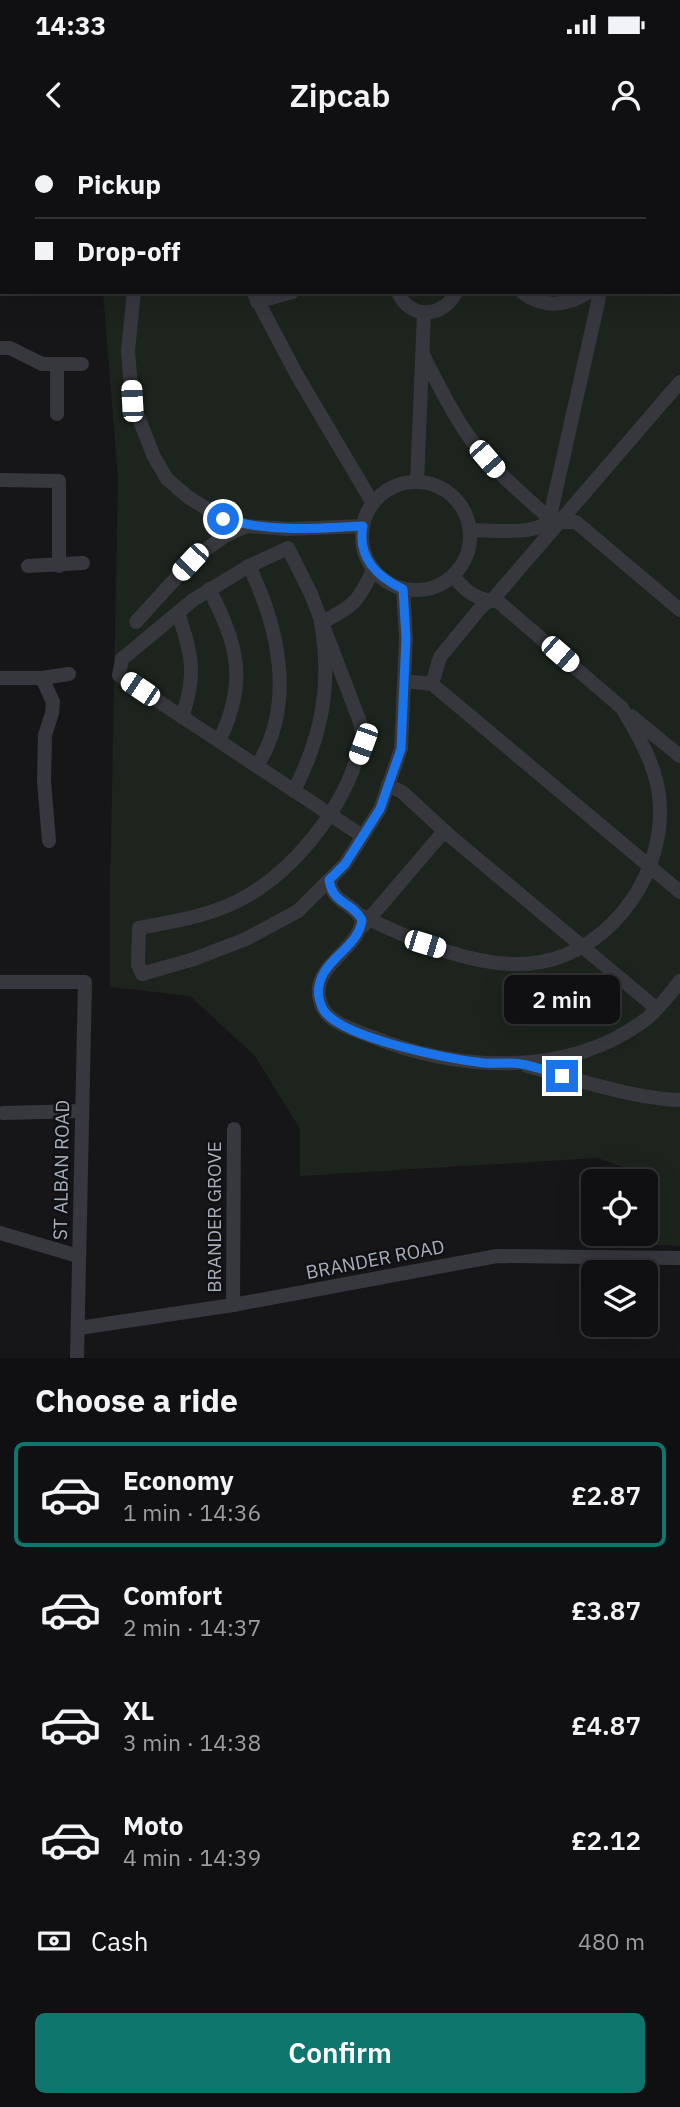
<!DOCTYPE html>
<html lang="en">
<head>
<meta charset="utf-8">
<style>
  :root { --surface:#101013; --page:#1e1e21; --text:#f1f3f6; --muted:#9c9da0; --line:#303033; --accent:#0f766e }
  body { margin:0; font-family:"IBM Plex Sans",sans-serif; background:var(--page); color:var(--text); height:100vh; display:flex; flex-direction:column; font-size:26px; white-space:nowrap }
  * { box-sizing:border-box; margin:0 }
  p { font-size:23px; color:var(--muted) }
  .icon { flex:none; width:38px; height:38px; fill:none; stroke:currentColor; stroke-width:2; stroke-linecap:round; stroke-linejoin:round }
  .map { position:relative; height:1218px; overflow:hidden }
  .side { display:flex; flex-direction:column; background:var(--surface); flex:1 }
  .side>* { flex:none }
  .guide { position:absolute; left:0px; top:0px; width:681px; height:154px; box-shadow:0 7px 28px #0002,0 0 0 2px var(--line); display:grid; align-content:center; height:154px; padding:0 35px; background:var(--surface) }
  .tools { position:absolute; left:581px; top:1029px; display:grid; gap:14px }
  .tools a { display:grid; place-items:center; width:77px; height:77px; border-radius:10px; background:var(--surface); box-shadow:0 7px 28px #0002,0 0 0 2px var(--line); font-size:35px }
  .end { position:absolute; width:32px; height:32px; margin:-16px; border:9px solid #1a73e8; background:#fff; box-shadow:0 0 0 4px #fff }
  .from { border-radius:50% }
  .bubble { position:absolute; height:49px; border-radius:10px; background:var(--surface); box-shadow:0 7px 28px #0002,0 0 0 2px var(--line); font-size:23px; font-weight:600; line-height:49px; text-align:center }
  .car { position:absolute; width:21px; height:42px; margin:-21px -10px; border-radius:9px; box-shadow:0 0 5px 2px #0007; background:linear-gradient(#fff 24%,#345 0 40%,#fff 0 76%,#345 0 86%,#fff 0) }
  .guide b { display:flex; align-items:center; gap:24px; height:66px; font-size:26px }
  .guide b+b { border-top:2px solid var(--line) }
  .guide i { width:18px; height:18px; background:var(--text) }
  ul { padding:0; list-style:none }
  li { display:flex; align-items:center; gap:21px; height:105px; margin:0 14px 10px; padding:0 21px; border:4px solid transparent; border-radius:10px }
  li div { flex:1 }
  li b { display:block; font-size:26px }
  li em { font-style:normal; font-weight:600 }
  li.on { border-color:var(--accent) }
  li>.icon { width:63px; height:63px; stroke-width:1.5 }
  h2 { padding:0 35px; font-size:32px; line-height:84px }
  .pay { display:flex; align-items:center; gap:18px; height:77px; padding:0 35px; font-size:26px }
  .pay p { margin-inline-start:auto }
  .button { display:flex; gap:14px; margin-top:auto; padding:14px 35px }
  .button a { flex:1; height:80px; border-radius:10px; background:var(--accent); color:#fff; font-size:28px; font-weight:600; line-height:80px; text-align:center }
  .status { display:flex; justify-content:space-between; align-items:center; height:49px; padding:0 35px; background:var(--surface); direction:ltr }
  .status svg { height:19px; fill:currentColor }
  header { display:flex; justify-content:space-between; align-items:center; height:91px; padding:0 35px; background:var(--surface); font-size:32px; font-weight:600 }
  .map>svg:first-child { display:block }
  .green { fill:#1c241d }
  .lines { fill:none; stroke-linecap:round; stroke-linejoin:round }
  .minor { stroke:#37383e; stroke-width:14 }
  .route { stroke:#1a73e8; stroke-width:9 }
  .labels { text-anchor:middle; stroke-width:5; stroke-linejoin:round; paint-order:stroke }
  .street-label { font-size:19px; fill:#a7aeba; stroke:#111114 }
</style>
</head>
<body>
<div class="status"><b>14:33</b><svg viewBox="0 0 49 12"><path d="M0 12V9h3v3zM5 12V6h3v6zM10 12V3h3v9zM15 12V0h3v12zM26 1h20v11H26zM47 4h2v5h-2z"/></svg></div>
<header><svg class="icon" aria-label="back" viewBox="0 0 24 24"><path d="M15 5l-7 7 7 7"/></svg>Zipcab<svg class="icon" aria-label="person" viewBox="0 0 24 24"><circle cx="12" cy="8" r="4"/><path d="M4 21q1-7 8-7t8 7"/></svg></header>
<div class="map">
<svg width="680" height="1218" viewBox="0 0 680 1218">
  <rect width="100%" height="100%" fill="#161619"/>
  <!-- green -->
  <path class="green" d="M90 0H680V1106L655 1105 657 1039 597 1018 300 1036V989L255 916 190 856 110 847V754L118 339 103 152H679V2Z"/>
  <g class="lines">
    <!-- minor -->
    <g class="minor">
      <path d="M181 0 182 2"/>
      <path d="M164 2 165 0"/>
      <path d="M0 64H2"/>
      <path d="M679 135 680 136"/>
      <path d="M134 152 128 210 132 261 154 317 167 339 188 357 223 379 247 386 225 396 195 417 136 482"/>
      <path d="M253 152 298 237 372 362"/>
      <path d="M398 152C409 180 444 178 456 152"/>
      <path d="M522 152C542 168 567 167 588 152"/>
      <path d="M257 162 292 152"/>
      <path d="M0 208H10L42 224H82"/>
      <path d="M423 215C439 246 454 277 475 305 496 333 524 355 549 378"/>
      <path d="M57 224V274"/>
      <path d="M0 340 59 341V426"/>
      <path d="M417 341 424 173"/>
      <circle cx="416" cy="396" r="54"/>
      <path d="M560 382H576L680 470"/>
      <path d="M247 386 288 389 363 386"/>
      <path d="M470 390C491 390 534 396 549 381L598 162 599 152"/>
      <path d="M28 426 83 423"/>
      <path d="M249 426C279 488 296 564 257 626"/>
      <path d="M453 436C465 450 473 458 492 461"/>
      <path d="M209 449C238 505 248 542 219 601"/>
      <path d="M178 473C192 515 197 533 182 577"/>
      <path d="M0 538H42L69 534"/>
      <path d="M42 538 53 562 52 573 45 595 44 641 49 701"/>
      <path d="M404 541 432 544 680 752"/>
      <path d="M432 544 440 517 482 466 494 458 680 242"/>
      <path d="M631 576 680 616"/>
      <path d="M388 645 402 652 450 696"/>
      <path d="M294 651C322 595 332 545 321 483 354 465 357 464 373 430"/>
      <path d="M362 696C282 642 200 589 119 535L122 519 193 460 249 426 288 408 311 454 360 582C361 589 363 597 363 604 362 610 357 618 355 624 337 675 294 729 247 756 215 775 176 781 139 788L138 825 142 834 194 819 246 799 298 771 345 724 380 669 401 609 406 498 403 449"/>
      <path d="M329 740C334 765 352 761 362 780 358 812 310 825 320 861 325 882 352 889 370 896 457 931 565 939 645 880 658 870 670 854 680 841"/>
      <path d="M358 774C410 799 482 833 541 822 615 808 668 729 659 655 655 624 638 595 622 568L494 458"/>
      <path d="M363 786 440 696 445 694 450 696 657 869"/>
      <path d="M0 842H85L77 1218"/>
      <path d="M527 926C571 938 635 959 680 960"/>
      <path d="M3 973 81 971"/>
      <path d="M0 1093 78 1116"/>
      <path d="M233 1165 234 989"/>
      <path d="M79 1188 233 1165 497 1116 680 1118"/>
    </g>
  </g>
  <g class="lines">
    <!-- route -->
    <path class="route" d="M223 379C269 392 315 389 363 386 357 417 377 437 403 449L406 498 401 609 380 669 345 724 329 740C333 765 352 761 362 780 359 807 323 819 319 846 317 853 320 865 324 871 345 899 449 919 484 923 496 924 509 922 521 924 535 926 549 932 562 936"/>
  </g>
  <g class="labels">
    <!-- street labels -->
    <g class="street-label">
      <text transform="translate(61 1030) rotate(-89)" y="7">ST ALBAN ROAD</text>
      <text transform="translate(214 1077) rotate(-90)" y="7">BRANDER GROVE</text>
      <text transform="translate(375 1119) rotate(-11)" y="7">BRANDER ROAD</text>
    </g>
  </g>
</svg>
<div class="tools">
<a><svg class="icon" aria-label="locate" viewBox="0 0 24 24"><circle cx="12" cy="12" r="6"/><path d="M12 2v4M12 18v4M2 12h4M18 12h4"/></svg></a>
<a><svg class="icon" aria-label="layers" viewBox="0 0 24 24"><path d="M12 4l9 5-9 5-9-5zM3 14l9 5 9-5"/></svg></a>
</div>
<i class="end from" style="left:223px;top:379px"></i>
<i class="end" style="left:562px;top:936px"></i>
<div class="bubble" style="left:504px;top:835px;width:116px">2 min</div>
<i class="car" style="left:132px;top:261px;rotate:357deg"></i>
<i class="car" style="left:487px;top:319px;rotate:139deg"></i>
<i class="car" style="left:190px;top:422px;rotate:223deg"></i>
<i class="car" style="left:560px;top:514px;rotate:131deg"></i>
<i class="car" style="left:140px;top:549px;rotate:304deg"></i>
<i class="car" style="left:363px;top:604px;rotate:200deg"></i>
<i class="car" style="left:425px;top:804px;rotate:107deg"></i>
<div class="guide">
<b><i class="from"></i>Pickup</b>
<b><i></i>Drop-off</b>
</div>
</div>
<section class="side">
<h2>Choose a ride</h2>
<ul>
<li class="on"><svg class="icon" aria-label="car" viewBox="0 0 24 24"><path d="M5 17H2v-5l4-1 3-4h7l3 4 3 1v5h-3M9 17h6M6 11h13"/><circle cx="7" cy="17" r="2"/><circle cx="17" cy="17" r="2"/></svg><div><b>Economy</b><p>1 min · 14:36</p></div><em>£2.87</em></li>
<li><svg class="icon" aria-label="car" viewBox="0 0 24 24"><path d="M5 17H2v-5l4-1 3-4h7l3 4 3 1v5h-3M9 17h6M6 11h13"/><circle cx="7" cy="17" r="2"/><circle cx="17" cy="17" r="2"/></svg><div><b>Comfort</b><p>2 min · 14:37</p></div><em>£3.87</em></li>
<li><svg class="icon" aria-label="car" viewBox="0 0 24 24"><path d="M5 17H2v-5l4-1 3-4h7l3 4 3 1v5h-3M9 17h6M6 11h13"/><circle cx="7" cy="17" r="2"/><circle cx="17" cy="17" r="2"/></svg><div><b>XL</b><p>3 min · 14:38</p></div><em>£4.87</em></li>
<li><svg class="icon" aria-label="car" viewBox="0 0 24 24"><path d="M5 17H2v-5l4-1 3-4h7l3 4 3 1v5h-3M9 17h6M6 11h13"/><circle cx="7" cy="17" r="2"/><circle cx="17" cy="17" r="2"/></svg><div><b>Moto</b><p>4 min · 14:39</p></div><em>£2.12</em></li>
</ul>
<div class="pay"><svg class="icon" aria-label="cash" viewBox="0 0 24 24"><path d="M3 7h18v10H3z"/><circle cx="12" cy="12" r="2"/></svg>Cash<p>480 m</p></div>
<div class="button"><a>Confirm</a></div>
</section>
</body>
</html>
